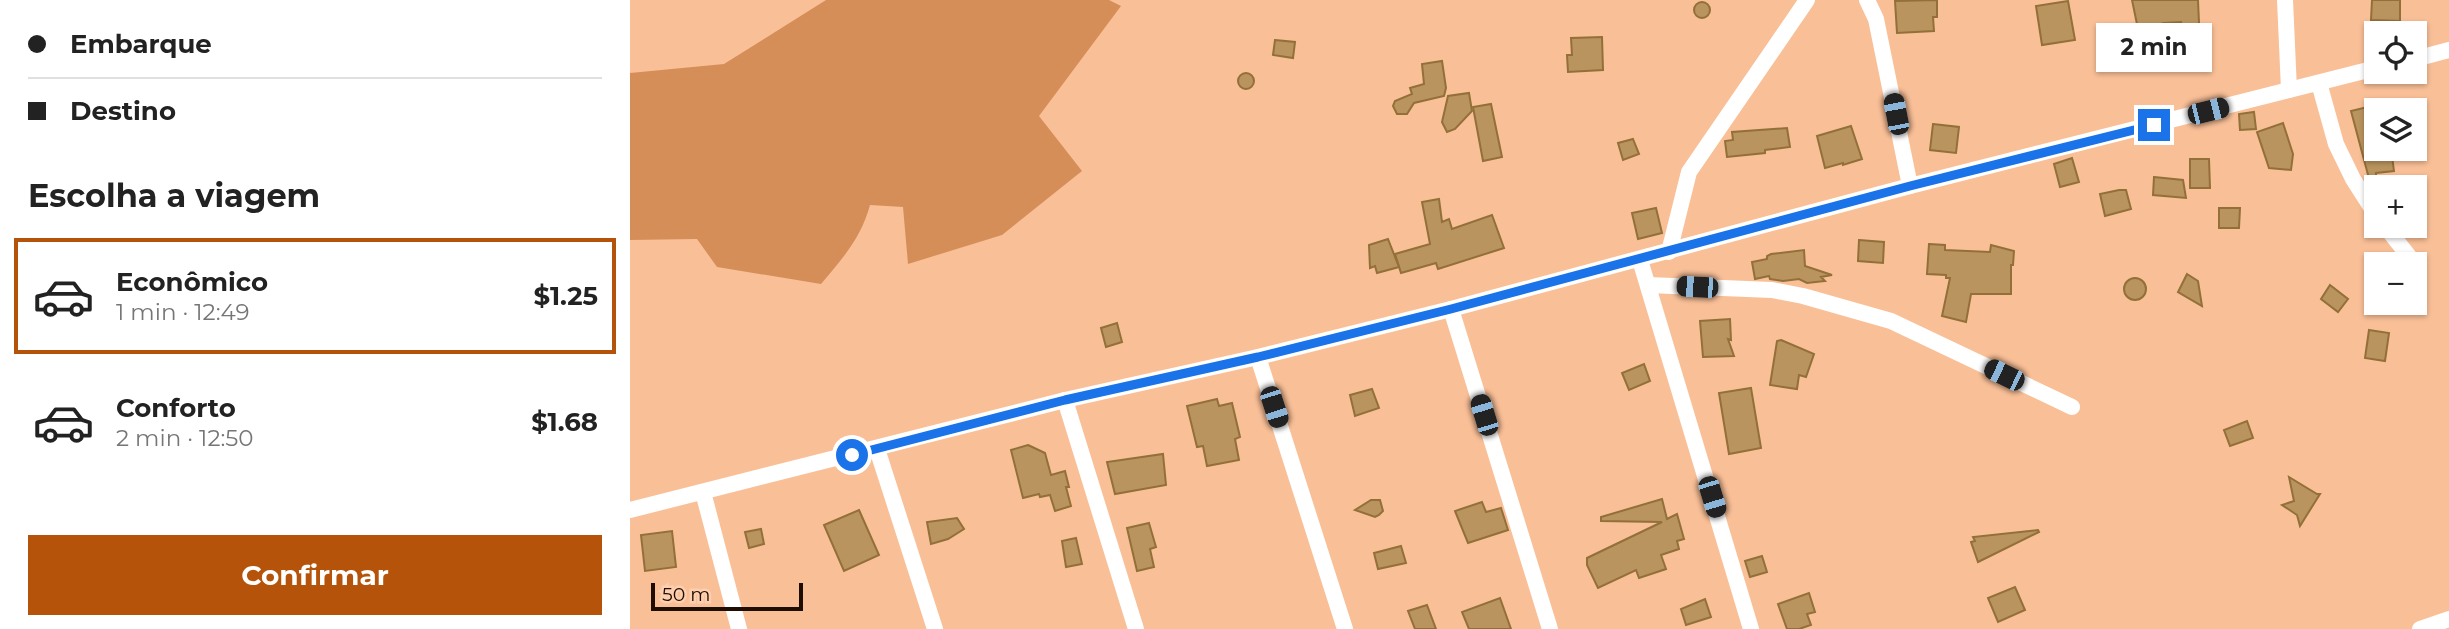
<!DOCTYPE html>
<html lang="pt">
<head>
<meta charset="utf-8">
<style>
  :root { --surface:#fff; --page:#f2f2f2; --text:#222; --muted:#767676; --line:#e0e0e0; --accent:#b45309 }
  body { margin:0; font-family:Montserrat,sans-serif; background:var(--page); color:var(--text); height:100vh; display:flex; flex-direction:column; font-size:26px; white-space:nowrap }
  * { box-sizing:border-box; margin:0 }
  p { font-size:23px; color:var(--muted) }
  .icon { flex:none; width:38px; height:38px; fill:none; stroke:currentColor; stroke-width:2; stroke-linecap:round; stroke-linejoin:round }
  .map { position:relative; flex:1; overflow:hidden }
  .panel { display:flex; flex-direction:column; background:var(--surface); width:630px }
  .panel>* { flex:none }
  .guide { display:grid; align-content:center; height:154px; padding:0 28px; background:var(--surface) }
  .tools { position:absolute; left:1734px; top:21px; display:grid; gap:14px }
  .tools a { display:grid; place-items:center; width:63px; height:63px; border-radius:0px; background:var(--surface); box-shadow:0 2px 5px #0004; font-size:35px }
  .scale { position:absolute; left:21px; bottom:18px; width:152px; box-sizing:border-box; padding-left:7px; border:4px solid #200d01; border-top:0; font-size:19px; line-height:24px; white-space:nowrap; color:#200d01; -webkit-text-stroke:5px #fecfaf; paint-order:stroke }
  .end { position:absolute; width:32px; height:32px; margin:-16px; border:9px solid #1a73e8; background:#fff; box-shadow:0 0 0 4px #fff }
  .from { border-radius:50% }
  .bubble { position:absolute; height:49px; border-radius:0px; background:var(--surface); box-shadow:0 2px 5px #0004; font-size:23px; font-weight:700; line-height:49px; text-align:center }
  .car { position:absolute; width:21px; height:42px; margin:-21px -10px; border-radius:9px; box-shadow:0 0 5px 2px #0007; background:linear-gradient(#222 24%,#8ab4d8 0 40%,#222 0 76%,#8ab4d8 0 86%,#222 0) }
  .guide b { display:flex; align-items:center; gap:24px; height:66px; font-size:26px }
  .guide b+b { border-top:2px solid var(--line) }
  .guide i { width:18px; height:18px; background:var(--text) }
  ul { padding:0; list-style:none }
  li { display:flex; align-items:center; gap:21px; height:116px; margin:0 14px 10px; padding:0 14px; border:4px solid transparent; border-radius:0px }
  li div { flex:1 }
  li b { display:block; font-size:26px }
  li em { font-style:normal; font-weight:700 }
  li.selected { border-color:var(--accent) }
  li>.icon { width:63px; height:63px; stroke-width:1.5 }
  h2 { padding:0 28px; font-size:32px; line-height:84px }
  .primary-button { display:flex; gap:14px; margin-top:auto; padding:14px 28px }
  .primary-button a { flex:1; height:80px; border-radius:0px; background:var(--accent); color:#fff; font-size:28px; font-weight:700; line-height:80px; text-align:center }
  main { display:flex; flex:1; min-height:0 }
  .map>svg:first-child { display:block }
  .green { fill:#d68e58 }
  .building { fill:#ba945e; stroke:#937039; stroke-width:2 }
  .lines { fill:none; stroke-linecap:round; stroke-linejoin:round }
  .minor { stroke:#fff; stroke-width:16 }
  .route { stroke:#1a73e8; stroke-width:9 }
</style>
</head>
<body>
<main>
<section class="panel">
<div class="guide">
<b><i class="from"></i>Embarque</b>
<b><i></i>Destino</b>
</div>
<h2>Escolha a viagem</h2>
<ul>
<li class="selected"><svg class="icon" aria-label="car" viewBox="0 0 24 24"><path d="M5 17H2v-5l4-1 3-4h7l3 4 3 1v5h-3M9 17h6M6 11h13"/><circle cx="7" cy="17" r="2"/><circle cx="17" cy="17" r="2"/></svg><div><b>Econômico</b><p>1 min · 12:49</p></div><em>$1.25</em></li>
<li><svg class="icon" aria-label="car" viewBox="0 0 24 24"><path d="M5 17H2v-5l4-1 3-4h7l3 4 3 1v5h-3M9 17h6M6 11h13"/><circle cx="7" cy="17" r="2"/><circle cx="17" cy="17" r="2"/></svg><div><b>Conforto</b><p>2 min · 12:50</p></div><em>$1.68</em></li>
</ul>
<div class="primary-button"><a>Confirmar</a></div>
</section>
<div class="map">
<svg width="1819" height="629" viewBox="0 0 1819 629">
  <rect width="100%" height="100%" fill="#f9bf97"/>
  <!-- green -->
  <path class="green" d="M196 0H479L491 6 409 116 452 171 372 235 278 264 273 207 240 205C231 238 213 258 191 284L87 267 67 239 0 240V73L94 64Z"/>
  <!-- building -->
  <g class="building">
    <path d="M1307 0V17H1303L1304 31 1267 33 1265 1Z"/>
    <path d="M1502 0H1568L1571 69 1564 70 1551 22 1534 23 1508 29Z"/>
    <path d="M1742 0H1770V21L1741 20Z"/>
    <path d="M1438 1 1445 40 1412 45 1406 6Z"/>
    <circle cx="1072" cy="10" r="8"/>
    <path d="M972 37 973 70 938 72 937 55H942L941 38Z"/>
    <path d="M645 40 665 42 663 58 643 55Z"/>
    <path d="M812 61 816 88 814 96 784 103 777 114H767L763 106 765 101 782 94 780 88 794 84 792 64Z"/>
    <circle cx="616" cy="81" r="8"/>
    <path d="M839 93 842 111 825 129 817 132 812 122 818 96Z"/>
    <path d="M861 104 872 157 853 161 843 107Z"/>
    <path d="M1746 105V149H1761L1764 171 1746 173V185L1741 186 1721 111Z"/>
    <path d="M1624 112 1626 129 1610 130 1609 114Z"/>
    <path d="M1653 123 1663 154 1661 170 1639 168 1627 132Z"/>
    <path d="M1303 124 1329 127 1326 153 1300 150Z"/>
    <path d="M1221 126 1232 159 1213 165V163L1195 168 1187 136Z"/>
    <path d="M1157 128 1160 147 1135 150V153L1097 157 1095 141 1103 140 1102 132Z"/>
    <path d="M1003 139 1009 154 993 160 988 143Z"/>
    <path d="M1442 158 1449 182 1430 187 1424 164Z"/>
    <path d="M1560 159H1579L1580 188H1560Z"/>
    <path d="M1524 177 1553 180 1556 198 1523 195Z"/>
    <path d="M1489 190H1496L1501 209 1475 216 1470 194Z"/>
    <path d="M809 199 812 222 819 219 822 229 862 215 874 248 808 269 806 263 771 273 765 254 800 244 792 202Z"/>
    <path d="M1026 208 1032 233 1008 239 1002 213Z"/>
    <path d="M1589 208H1610L1609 228H1589Z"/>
    <path d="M758 239 769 267 747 273 745 266 740 268 739 245Z"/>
    <path d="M1229 240 1254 242 1253 263 1228 261Z"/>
    <path d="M1299 244 1315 245V250L1360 252 1361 245 1384 251 1383 265H1381V294H1341L1336 322 1312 316 1320 278H1316V275L1297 274Z"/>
    <path d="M1174 250 1175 266 1202 275 1191 277 1195 281 1177 283 1169 279 1153 281 1140 279 1139 276 1125 279 1122 262 1137 259V256L1141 254Z"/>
    <path d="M1557 274 1568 281 1572 306 1548 292Z"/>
    <circle cx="1505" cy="289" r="11"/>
    <path d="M1700 285 1718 299 1708 312 1691 299Z"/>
    <path d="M1100 319 1101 340 1098 339 1104 356 1073 357 1070 321Z"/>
    <path d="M487 323 492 342 476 347 471 328Z"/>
    <path d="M1739 330 1759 333 1755 361 1735 358Z"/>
    <path d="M1151 340 1184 354 1176 377 1169 375 1167 389 1140 385 1147 341Z"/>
    <path d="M1014 364 1020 381 999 390 992 373Z"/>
    <path d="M1121 388 1131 448 1099 454 1089 393Z"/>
    <path d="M742 389 749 408 725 416 720 395Z"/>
    <path d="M587 399 589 406 602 403 610 437 605 439 609 460 577 466 573 446 567 447 557 406Z"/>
    <path d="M1617 421 1623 438 1600 446 1594 430Z"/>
    <path d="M398 445 415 453 421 475 435 471 439 487H436L441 506 425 511 420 495 410 497 409 494 393 498 381 450Z"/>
    <path d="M533 454 536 485 485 494 477 462Z"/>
    <path d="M1659 477 1687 494H1690L1670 526 1667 515 1652 505 1664 501Z"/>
    <path d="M1032 499 1037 519 1047 514 1054 539 1047 541 1049 549 1031 555 1036 569 1009 578 1006 570 968 588 957 565V558L1032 522 971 521V517Z"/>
    <path d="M741 500H750L753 511 749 515 745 517 725 510Z"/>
    <path d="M852 502 856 512 871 508 878 530 838 543 825 511Z"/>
    <path d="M229 510 249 555 214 571 194 525Z"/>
    <path d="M327 518 334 529 318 539 301 544 297 522Z"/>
    <path d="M519 523 526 547 520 549 524 567 507 571 497 528Z"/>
    <path d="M131 529 134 544 119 548 115 532Z"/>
    <path d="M1408 530 1409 532 1348 562 1341 542 1345 541 1343 537Z"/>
    <path d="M42 531 46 567 15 571 11 535Z"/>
    <path d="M446 538 452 564 436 567 432 541Z"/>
    <path d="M771 546 776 563 748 569 744 553Z"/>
    <path d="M1132 556 1137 572 1120 577 1115 561Z"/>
    <path d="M1385 587 1395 610 1368 622 1358 598Z"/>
    <path d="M1179 593 1185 612 1177 614 1181 625 1169 629H1157L1148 604Z"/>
    <path d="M870 598 881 629H839L832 612Z"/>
    <path d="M1075 599 1081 617 1056 625 1051 609Z"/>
    <path d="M797 605 806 629H785L778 611Z"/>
  </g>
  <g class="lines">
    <!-- minor -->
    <g class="minor">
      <path d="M1237 0 1246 19 1280 186"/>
      <path d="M1655 0 1659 90"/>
      <path d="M1785 59 1819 50"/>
      <path d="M1689 83 1706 144 1723 179 1746 215"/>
      <path d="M1755 226 1785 264"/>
      <path d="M1039 252 1059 172 1177 0"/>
      <path d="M1010 260 1121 629"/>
      <path d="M1018 285 1142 290 1173 296 1261 321 1442 407"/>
      <path d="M821 309 920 629"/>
      <path d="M628 357 715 629"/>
      <path d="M435 400 506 629"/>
      <path d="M247 449 305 629"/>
      <path d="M73 492 109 629"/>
      <path d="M0 510 435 400 628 357 821 309 1280 186 1746 68"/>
      <path d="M1790 629 1819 619"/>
    </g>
  </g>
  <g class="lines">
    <!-- route -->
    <path class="route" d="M222 455 435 400 628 357 821 309 1280 186 1524 125"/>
  </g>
</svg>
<div class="tools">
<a><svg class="icon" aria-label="locate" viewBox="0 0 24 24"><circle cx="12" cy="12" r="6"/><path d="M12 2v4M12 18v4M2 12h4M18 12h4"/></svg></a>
<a><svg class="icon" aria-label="layers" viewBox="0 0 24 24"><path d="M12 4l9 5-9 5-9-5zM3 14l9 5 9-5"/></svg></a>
<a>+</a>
<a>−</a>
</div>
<div class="scale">50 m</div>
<i class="end from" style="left:222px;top:455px"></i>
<i class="end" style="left:1524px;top:125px"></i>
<div class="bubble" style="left:1466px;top:23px;width:116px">2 min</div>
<i class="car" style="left:1578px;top:111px;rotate:76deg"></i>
<i class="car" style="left:1266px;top:114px;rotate:349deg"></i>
<i class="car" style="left:1067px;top:287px;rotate:273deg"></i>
<i class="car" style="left:1374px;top:375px;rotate:296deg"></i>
<i class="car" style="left:644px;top:407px;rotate:162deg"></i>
<i class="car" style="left:854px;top:415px;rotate:343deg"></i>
<i class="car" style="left:1082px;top:497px;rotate:163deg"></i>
</div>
</main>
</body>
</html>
